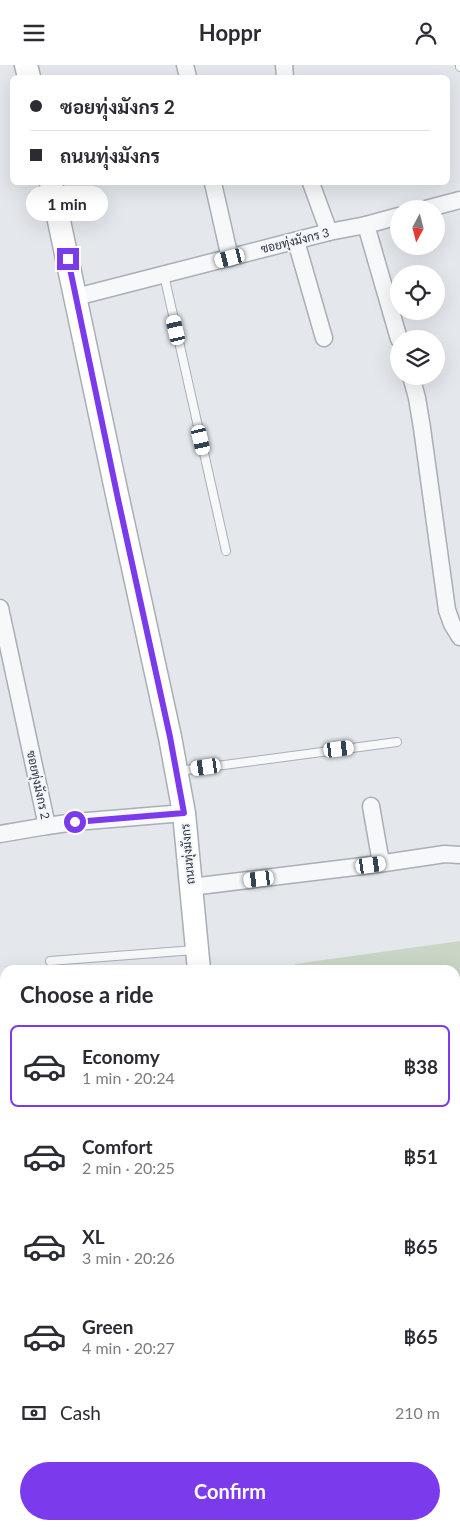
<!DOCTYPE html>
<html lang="en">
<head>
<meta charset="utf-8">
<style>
  :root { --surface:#fff; --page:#f7f7f7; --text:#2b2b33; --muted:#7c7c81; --line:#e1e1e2; --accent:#7c3aed }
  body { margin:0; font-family:Lato,Sarabun,sans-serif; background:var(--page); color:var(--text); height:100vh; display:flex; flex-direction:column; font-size:19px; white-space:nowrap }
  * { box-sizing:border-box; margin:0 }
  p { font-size:16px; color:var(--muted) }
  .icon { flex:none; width:28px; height:28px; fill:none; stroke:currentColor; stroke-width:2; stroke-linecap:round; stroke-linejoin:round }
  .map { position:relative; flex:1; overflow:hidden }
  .sheet { position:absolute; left:0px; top:900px; width:460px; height:565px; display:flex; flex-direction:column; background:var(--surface); border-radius:15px 15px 0 0; box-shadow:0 5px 20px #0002 }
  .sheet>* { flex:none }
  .hud { position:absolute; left:10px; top:10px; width:440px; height:110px; border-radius:8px; box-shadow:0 5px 20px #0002; display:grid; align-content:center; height:110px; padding:0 20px; background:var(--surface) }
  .needle { width:32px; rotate:187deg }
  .buttons { position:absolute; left:390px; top:135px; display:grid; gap:10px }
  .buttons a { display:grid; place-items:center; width:55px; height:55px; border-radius:50%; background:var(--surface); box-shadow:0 5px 20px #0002; font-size:25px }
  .end { position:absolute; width:22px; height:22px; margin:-11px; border:6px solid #7c3aed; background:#fff; box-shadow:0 0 0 2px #fff }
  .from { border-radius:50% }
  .bubble { position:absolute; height:35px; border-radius:18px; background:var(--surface); box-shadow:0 5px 20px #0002; font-size:16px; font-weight:700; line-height:35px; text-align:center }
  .car { position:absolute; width:15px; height:30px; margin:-15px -8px; border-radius:6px; box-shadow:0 0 4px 1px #0007; background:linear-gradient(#fff 24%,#345 0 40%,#fff 0 76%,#345 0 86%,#fff 0) }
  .hud b { display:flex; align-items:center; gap:18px; height:48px; font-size:19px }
  .hud b+b { border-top:1px solid var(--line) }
  .hud i { width:12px; height:12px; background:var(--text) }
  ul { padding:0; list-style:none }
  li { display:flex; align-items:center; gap:15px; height:82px; margin:0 10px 8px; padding:0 10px; border:2px solid transparent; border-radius:8px }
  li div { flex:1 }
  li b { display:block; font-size:19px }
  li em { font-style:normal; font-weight:700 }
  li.active { border-color:var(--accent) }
  li>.icon { width:45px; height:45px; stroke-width:1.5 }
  h2 { padding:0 20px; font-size:22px; line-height:60px }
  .pay { display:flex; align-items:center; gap:12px; height:55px; padding:0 20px; font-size:19px }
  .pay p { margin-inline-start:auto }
  .primary-button { display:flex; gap:10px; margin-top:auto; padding:10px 20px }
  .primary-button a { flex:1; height:58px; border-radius:30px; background:var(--accent); color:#fff; font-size:20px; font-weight:700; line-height:58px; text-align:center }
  header { display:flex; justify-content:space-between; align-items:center; height:65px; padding:0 20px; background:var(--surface); font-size:22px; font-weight:700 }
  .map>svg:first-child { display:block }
  .green { fill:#c9d6c5 }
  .water { fill:#9fb4cc }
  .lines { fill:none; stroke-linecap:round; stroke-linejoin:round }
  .lane-casing { stroke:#a9aeb7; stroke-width:10 }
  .street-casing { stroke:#a9aeb7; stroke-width:19 }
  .secondary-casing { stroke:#a9aeb7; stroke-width:25 }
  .lane { stroke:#f7f8fa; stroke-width:8 }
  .street { stroke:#f7f8fa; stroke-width:16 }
  .secondary { stroke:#fff; stroke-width:22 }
  .route { stroke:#7c3aed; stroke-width:6 }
  .labels { text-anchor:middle; stroke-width:4; stroke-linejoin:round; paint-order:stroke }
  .street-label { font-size:12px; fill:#2b3445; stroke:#f4f6f9 }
</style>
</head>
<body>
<header><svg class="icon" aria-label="menu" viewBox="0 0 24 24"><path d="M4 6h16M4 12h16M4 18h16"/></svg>Hoppr<svg class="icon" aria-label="person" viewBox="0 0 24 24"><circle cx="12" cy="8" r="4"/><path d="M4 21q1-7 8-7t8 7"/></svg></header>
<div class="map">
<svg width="460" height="1465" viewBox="0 0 460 1465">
  <rect width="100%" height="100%" fill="#e4e7ec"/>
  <!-- green -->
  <g class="green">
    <path d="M460 876V1143L455 1144V905H296L295 899Z"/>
    <path d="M460 1370V1454L455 1455V1371Z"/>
    <path d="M261 1460H430L406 1465H261Z"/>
  </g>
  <!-- water -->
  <path class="water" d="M460 1454V1465H406L430 1460H455V1455Z"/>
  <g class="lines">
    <defs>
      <g id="lane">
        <path d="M460 0V2"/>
        <path d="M164 210 226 486"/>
        <path d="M179 706 397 677"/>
        <path d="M50 896 195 885"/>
      </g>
      <g id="street">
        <path d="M185 0 188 12"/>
        <path d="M284 0 285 12"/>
        <path d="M213 118 230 193"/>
        <path d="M311 118 329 167"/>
        <path d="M426 144 460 135"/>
        <path d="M366 160 399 274"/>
        <path d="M296 176 324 273"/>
        <path d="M76 232 329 167 366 160 399 151"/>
        <path d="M411 311 417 333 422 363 447 545 452 559 460 572"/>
        <path d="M0 543 47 761 75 757 184 748"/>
        <path d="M371 741 381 798"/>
        <path d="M0 769 47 761"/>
        <path d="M191 822 371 800 445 789 460 790"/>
        <path d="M0 1003H5"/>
        <path d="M0 1171 5 1170"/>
        <path d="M455 1299 460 1297"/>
        <path d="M0 1350 5 1349"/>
      </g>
      <g id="secondary">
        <path d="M26 0 29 12"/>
        <path d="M51 118 118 434 170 672 184 748 199 905"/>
        <path d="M243 1460 244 1465"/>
      </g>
    </defs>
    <!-- lane casing -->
    <use href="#lane" class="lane-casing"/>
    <!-- street casing -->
    <use href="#street" class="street-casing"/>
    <!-- secondary casing -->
    <use href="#secondary" class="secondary-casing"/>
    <!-- lane -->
    <use href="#lane" class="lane"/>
    <!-- street -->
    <use href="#street" class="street"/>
    <!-- secondary -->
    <use href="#secondary" class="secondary"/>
  </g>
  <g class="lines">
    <!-- route -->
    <path class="route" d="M68 194 118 434 170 672 184 748 75 757"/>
  </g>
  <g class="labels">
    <!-- street labels -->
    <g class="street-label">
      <text transform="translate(295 176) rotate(-14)" y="4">ซอยทุ่งมังกร 3</text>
      <text transform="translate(38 720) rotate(78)" y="4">ซอยทุ่งมังกร 2</text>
      <text transform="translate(188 789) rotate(-95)" y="4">ถนนทุ่งมังกร</text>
    </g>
  </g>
</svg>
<div class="buttons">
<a><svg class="needle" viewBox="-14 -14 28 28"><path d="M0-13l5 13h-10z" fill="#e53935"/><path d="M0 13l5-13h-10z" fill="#7c7c81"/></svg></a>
<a><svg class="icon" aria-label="locate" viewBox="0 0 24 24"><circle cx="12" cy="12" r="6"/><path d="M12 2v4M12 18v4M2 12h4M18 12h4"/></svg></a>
<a><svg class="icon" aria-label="layers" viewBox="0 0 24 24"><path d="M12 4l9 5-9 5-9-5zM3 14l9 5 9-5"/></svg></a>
</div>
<i class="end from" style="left:75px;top:757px"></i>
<i class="end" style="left:68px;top:194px"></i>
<div class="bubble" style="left:26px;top:121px;width:82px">1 min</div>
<i class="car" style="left:230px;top:193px;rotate:256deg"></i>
<i class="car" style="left:176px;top:265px;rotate:347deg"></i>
<i class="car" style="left:201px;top:375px;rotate:167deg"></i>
<i class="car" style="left:339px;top:684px;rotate:83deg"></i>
<i class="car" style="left:206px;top:702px;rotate:262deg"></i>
<i class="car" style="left:371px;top:800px;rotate:82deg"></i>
<i class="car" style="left:259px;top:814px;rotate:263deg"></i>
<div class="hud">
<b><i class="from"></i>ซอยทุ่งมังกร 2</b>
<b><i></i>ถนนทุ่งมังกร</b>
</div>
<section class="sheet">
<h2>Choose a ride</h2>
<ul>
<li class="active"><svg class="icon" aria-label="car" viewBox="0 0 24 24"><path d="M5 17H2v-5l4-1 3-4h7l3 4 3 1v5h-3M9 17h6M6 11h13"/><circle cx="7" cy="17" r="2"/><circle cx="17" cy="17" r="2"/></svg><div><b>Economy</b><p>1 min · 20:24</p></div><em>฿38</em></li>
<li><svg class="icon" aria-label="car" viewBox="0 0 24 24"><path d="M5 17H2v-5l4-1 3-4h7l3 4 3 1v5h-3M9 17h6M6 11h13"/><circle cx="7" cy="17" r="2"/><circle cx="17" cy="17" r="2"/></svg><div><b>Comfort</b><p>2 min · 20:25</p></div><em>฿51</em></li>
<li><svg class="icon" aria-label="car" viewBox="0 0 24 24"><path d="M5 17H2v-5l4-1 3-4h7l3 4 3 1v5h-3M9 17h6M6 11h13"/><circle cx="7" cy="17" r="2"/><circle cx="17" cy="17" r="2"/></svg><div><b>XL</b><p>3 min · 20:26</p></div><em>฿65</em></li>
<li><svg class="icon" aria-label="car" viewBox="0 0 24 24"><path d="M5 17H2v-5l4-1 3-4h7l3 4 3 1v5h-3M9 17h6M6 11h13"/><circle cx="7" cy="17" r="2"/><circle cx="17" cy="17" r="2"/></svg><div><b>Green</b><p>4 min · 20:27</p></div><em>฿65</em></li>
</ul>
<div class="pay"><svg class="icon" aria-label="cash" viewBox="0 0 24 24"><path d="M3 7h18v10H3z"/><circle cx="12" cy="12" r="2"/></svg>Cash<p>210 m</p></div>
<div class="primary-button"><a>Confirm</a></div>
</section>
</div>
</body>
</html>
